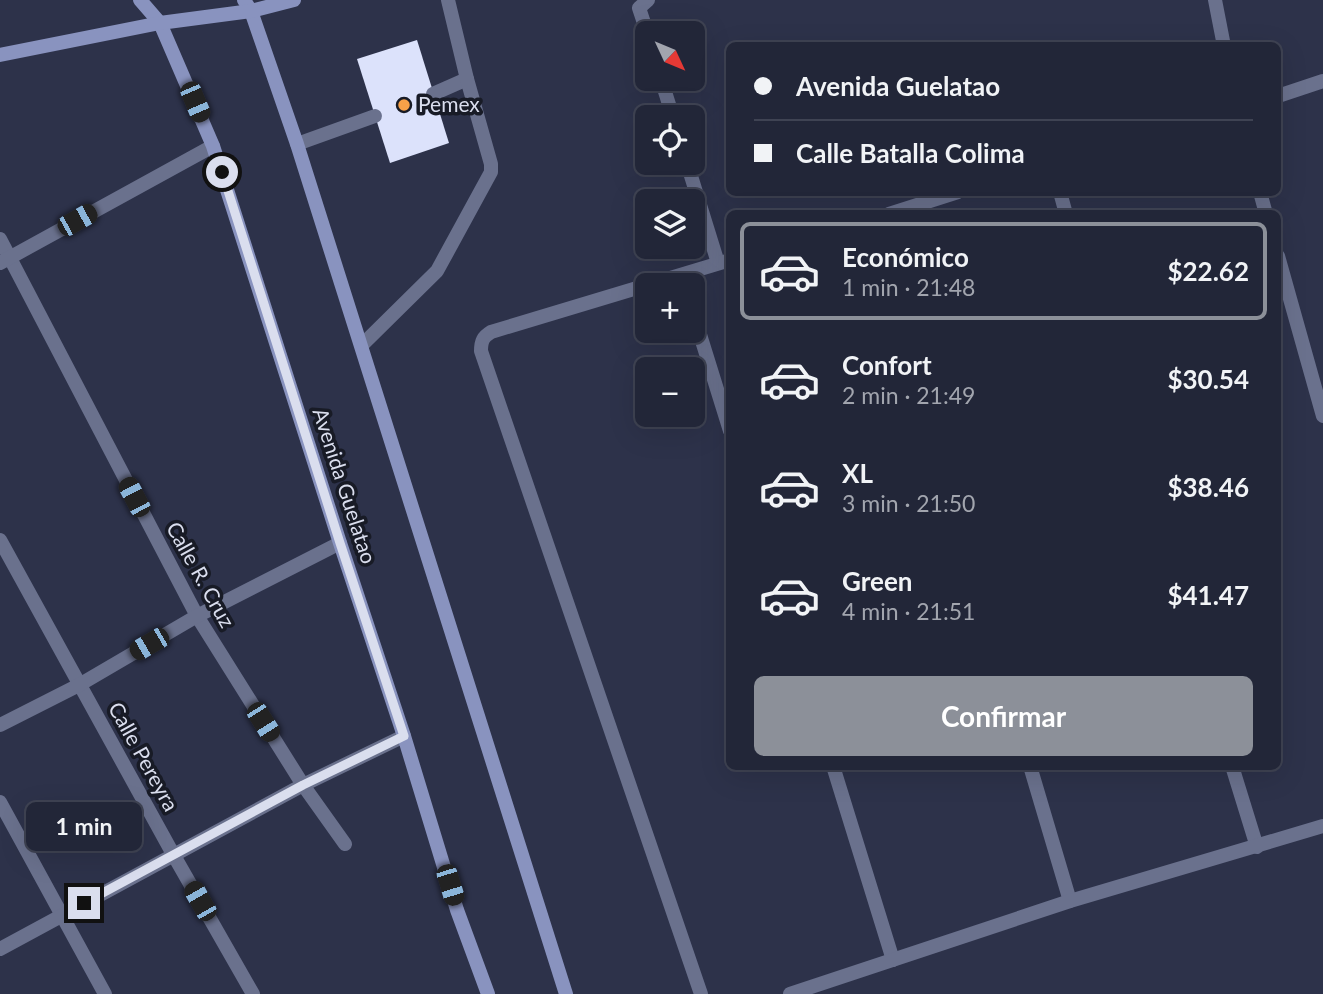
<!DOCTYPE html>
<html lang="es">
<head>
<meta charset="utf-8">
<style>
  :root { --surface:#222638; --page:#2e3243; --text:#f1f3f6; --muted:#a2a5ae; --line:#3f4353; --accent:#8c9099 }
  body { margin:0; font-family:Lato,sans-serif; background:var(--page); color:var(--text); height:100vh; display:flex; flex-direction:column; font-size:26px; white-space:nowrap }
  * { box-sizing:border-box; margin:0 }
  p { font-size:23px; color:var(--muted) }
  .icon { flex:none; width:38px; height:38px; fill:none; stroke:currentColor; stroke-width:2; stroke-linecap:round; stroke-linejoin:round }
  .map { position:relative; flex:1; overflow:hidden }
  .details { position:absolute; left:726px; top:210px; width:555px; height:560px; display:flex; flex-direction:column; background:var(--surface); border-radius:10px; box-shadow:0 7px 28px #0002,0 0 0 2px var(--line) }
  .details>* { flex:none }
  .guide { position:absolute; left:726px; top:42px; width:555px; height:154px; border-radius:10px; box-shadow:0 7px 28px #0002,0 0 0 2px var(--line); display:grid; align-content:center; height:154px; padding:0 28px; background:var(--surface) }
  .needle { width:46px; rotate:134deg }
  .tools { position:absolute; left:635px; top:21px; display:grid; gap:14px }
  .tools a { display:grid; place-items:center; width:70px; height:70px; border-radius:10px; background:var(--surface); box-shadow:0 7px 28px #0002,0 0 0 2px var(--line); font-size:35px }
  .end { position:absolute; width:32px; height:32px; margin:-16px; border:9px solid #dadeee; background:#111; box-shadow:0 0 0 4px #111 }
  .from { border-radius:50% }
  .bubble { position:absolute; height:49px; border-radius:10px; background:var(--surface); box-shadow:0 7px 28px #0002,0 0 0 2px var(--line); font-size:23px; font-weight:700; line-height:49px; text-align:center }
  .car { position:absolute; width:21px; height:42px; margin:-21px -10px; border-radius:9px; box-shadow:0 0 5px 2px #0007; background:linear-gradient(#222 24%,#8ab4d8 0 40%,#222 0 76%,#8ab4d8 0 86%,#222 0) }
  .guide b { display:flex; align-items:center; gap:24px; height:66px; font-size:26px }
  .guide b+b { border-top:2px solid var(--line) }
  .guide i { width:18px; height:18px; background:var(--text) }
  ul { padding:12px 0 0; list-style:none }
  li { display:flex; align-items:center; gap:21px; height:98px; margin:0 14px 10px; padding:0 14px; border:4px solid transparent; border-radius:10px }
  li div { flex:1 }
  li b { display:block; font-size:26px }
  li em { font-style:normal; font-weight:700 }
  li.current { border-color:var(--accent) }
  li>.icon { width:63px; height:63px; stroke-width:1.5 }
  .button { display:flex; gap:14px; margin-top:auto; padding:14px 28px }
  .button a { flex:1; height:80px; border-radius:10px; background:var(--accent); color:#fff; font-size:28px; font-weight:700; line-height:80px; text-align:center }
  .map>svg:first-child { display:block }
  .building { fill:#dce2fb }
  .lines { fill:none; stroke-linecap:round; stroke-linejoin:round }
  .lane { stroke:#6a718d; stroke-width:14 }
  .street { stroke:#6a718d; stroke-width:14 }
  .secondary { stroke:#8993bf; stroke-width:14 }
  .route { stroke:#dadeee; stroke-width:9 }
  .poi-dot { fill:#f7a148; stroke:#181b26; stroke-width:2.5 }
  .labels { text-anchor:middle; stroke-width:7; stroke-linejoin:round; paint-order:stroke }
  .poi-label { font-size:21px; fill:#dadeee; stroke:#181b26; text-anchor:start }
  .street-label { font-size:21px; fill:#dadeee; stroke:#181b26 }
</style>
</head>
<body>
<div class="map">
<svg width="1323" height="994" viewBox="0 0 1323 994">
  <rect width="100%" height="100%" fill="#2d324a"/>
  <!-- building -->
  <path class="building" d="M417 40 449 143 390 163 357 59Z"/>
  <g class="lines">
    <!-- lane -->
    <g class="lane">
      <path d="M1215 0 1224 46"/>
      <path d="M648 35 639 8 648 0"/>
      <path d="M661 79 673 117"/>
      <path d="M433 94 467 79"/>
      <path d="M1278 96 1323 81"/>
      <path d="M297 144 375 116"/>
      <path d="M687 163 718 263"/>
      <path d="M1060 192 1066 214"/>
      <path d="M1260 192 1266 214"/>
      <path d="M889 214 958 192"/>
      <path d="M1278 256 1323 416"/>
      <path d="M693 312 730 431"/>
      <path d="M362 345 437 271 491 172V164L467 79 448 0"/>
      <path d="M833 766 893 960"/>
      <path d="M1030 766 1070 901"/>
      <path d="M1232 766 1257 847"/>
      <path d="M701 994 481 351C481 341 483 337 491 332L730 260"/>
      <path d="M790 994 1070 901 1323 826"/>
    </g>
    <!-- street -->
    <g class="street">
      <path d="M0 239 197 616 303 785 345 844"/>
      <path d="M0 263 213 146"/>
      <path d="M0 540 173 854 253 994"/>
      <path d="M0 725 79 685 197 616 340 543"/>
      <path d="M0 802 105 994"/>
      <path d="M0 949 303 785 404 736"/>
    </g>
    <!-- secondary -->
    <g class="secondary">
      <path d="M140 0 160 23 213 146 340 543 404 736 457 910 488 994"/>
      <path d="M244 0 251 11 297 144 566 994"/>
      <path d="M0 55 160 23 251 11 294 0"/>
    </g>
  </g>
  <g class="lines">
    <!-- route -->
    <path class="route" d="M84 903 303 785 404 736 340 543 222 172"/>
  </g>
  <!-- markers -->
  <circle class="poi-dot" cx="404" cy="105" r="7"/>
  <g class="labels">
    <!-- poi labels -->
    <g class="poi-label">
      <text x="418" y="112">Pemex</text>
    </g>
    <!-- street labels -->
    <g class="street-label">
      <text transform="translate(344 486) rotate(72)" y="7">Avenida Guelatao</text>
      <text transform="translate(200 575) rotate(61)" y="7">Calle R. Cruz</text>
      <text transform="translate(143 757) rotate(61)" y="7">Calle Pereyra</text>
    </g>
  </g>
</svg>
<div class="tools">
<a><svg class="needle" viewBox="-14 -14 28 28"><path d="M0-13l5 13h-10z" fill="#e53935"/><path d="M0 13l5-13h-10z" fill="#a2a5ae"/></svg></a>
<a><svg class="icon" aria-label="locate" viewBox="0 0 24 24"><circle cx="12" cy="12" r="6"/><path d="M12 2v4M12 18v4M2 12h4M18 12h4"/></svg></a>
<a><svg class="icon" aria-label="layers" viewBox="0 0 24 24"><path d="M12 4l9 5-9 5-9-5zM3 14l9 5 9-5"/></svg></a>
<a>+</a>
<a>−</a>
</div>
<i class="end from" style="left:222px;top:172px"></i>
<i class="end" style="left:84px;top:903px"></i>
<div class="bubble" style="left:26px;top:802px;width:116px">1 min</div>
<i class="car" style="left:195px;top:102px;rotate:157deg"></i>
<i class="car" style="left:77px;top:220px;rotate:61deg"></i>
<i class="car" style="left:134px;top:497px;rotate:332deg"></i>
<i class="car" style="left:149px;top:644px;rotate:240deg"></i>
<i class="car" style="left:263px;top:722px;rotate:148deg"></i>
<i class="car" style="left:450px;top:885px;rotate:163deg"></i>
<i class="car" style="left:200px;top:901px;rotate:330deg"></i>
<div class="guide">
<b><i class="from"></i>Avenida Guelatao</b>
<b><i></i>Calle Batalla Colima</b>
</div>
<section class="details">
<ul>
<li class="current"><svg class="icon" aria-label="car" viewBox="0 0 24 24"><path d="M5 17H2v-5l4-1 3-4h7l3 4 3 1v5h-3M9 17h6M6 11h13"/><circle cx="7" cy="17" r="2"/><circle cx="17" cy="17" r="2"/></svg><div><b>Económico</b><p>1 min · 21:48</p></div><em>$22.62</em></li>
<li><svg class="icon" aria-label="car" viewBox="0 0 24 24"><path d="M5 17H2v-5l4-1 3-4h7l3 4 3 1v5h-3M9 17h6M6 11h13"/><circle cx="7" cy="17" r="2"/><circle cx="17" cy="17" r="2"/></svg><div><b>Confort</b><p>2 min · 21:49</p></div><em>$30.54</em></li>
<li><svg class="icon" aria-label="car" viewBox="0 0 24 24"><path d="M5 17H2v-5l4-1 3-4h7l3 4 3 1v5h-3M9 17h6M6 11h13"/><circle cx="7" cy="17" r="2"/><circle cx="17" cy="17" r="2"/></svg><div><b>XL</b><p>3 min · 21:50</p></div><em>$38.46</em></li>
<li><svg class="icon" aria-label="car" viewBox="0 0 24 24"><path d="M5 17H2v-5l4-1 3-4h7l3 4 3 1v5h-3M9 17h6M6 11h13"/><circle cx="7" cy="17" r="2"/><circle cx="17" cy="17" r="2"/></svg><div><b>Green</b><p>4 min · 21:51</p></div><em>$41.47</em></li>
</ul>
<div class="button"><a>Confirmar</a></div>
</section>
</div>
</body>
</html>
